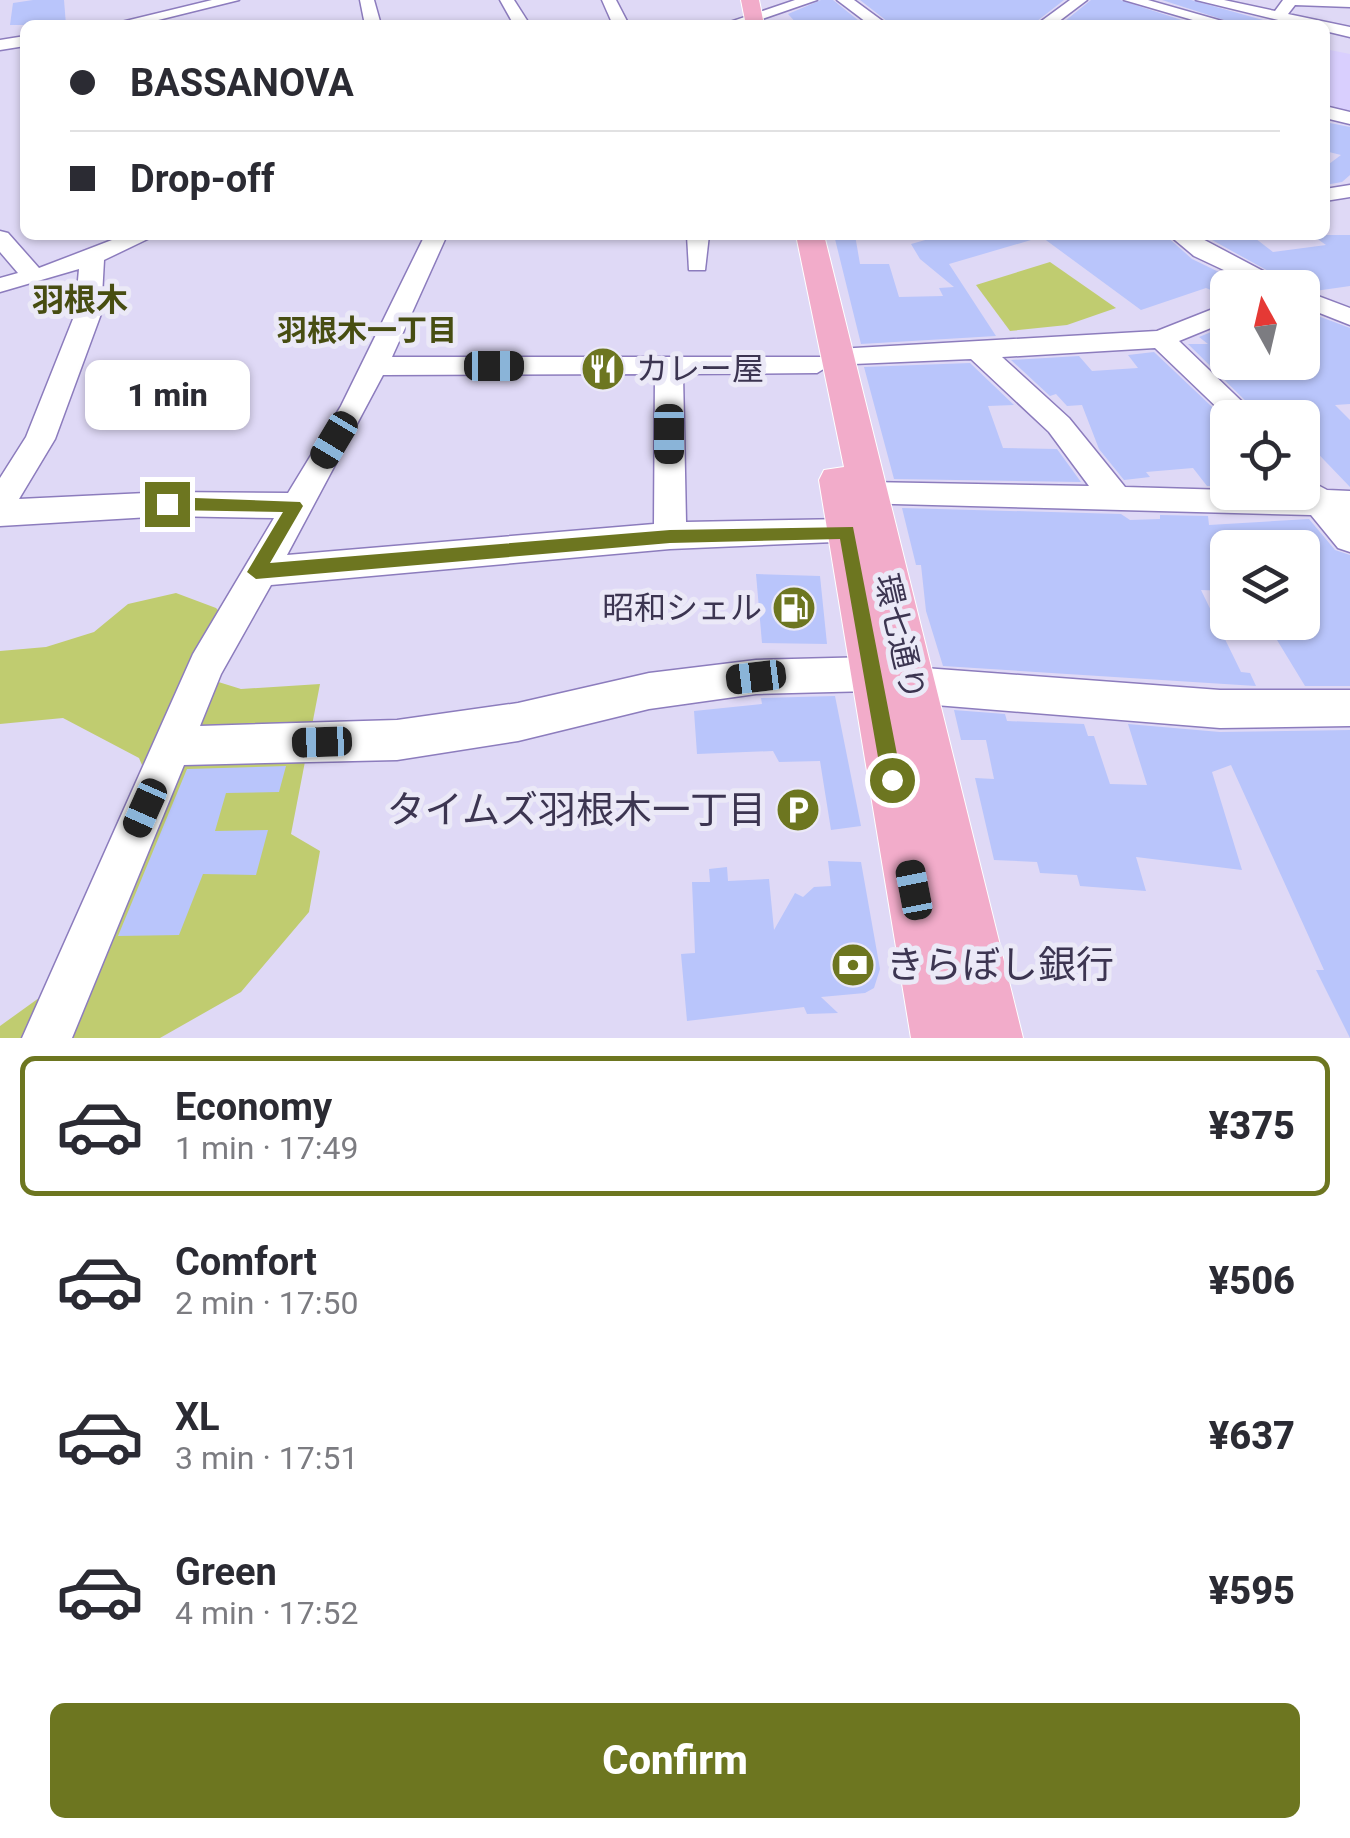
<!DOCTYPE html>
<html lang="en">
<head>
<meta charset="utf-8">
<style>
  :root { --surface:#fff; --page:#f2f2f3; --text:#2b2b33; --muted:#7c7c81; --line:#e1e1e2; --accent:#6d7620 }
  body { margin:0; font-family:Roboto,"Noto Sans JP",sans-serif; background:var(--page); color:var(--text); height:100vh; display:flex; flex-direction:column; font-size:38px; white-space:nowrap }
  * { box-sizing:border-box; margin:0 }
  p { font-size:32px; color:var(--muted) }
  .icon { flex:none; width:55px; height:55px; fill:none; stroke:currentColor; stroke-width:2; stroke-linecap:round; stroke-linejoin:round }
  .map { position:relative; height:1038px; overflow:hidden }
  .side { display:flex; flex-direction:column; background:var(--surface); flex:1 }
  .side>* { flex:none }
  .top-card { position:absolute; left:20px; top:20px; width:1310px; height:220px; border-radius:15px; box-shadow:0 2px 8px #0004; display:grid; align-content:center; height:220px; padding:0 50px; background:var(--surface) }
  .needle { width:65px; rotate:352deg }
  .controls { position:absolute; left:1210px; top:270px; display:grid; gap:20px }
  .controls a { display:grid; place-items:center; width:110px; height:110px; border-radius:15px; background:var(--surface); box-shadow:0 2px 8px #0004; font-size:50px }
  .end { position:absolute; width:45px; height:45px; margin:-22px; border:12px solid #6d7620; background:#fff; box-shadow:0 0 0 5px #fff }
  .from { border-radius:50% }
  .bubble { position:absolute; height:70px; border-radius:15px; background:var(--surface); box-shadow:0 2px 8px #0004; font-size:32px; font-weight:800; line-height:70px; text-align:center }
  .car { position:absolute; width:30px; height:60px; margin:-30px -15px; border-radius:12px; box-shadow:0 0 8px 2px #0007; background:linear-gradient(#222 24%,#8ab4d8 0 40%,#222 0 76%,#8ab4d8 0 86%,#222 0) }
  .top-card b { display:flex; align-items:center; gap:35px; height:95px; font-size:38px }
  .top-card b+b { border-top:2px solid var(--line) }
  .top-card i { width:25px; height:25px; background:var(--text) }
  ul { padding:18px 0 0; list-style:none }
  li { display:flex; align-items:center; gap:30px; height:140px; margin:0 20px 15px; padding:0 30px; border:5px solid transparent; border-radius:15px }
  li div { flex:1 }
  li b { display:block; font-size:38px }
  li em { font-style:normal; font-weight:800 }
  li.current { border-color:var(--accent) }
  li>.icon { width:90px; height:90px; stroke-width:1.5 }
  .button { display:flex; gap:20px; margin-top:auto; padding:20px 50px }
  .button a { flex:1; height:115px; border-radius:15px; background:var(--accent); color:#fff; font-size:40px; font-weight:800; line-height:115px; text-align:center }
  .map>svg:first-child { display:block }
  .built { fill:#d9cffe }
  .green { fill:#c0cc70 }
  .building { fill:#b9c5fb }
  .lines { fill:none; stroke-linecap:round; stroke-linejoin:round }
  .minor-casing { stroke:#8c7cbd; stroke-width:3 }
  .major-casing { stroke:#fff; stroke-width:2 }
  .minor { fill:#fff; fill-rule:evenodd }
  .major { fill:#f2acca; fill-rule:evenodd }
  .route { fill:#6d7620 }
  .labels { text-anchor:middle; stroke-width:10; stroke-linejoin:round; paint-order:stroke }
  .far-neighbourhood-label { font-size:30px; font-weight:bold; fill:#474d11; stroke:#ebe9f7 }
  .far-quarter-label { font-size:32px; font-weight:bold; fill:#474d11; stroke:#ebe9f7 }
  .poi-label { font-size:32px; fill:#3c3551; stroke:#ebe9f7; text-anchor:start }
  .street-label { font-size:32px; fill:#3c3551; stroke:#ebe9f7 }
  .near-poi-label { font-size:38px; fill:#3c3551; stroke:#ebe9f7; text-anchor:end }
</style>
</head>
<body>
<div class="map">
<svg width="1350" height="1038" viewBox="0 0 1350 1038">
  <rect width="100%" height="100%" fill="#dfd9f6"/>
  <!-- built -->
  <path class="built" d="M1325 49 1350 54V116L1325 110Z"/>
  <!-- green -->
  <g class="green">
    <path d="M1050 262 1116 308 1067 325 1010 331 976 285Z"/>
    <path d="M176 593 216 608 235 628 212 680 241 689 320 684 291 834 320 851 309 912 241 992 160 1038H0V1026L89 962 148 779 139 758 63 718 0 724V651L46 647 94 632 128 604Z"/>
  </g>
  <!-- building -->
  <g class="building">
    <path d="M33 0H64L66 25H10L13 3Z"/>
    <path d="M821 0H833L864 25H798L788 14Z"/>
    <path d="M860 0H1064L1032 25H892Z"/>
    <path d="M1091 0H1120L1197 25H1060Z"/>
    <path d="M1162 0H1191L1263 20 1259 25H1240Z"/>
    <path d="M1325 122 1350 127V175L1342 182 1325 185V167L1341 155 1325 151Z"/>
    <path d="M834 235H855L860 264H889L899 297 943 296 939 288 954 287 920 259 911 244 943 235H1031V240L949 264 996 336 861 344Z"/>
    <path d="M1039 235H1165L1192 259 1252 288H1228V297L1206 288 1141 310Z"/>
    <path d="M1203 235H1251L1273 252 1326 245 1312 235H1350V286L1315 291 1299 288Z"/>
    <path d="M1302 310 1350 328V404L1335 405 1350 420V487L1302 437V418H1263L1188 344H1208L1199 337 1228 325V340L1220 344 1228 347V362H1247L1255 369 1302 362 1306 353 1302 350Z"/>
    <path d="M1154 352 1228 422V486H1207L1193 468 1146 472 1150 477 1124 480 1099 449 1082 405 1067 406 1056 394 1050 396 1011 360 1079 356 1092 371 1138 368 1128 355Z"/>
    <path d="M970 363 1014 405 988 406 1003 448 1057 449 1081 482 894 479 864 367Z"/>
    <path d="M902 508 1121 514 1130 520 1160 519V515L1208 516 1209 525 1309 519 1335 550 1350 555V686H1305L1266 622H1302V548H1228V591L1201 590 1241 672 1250 673 1256 686 943 666 926 611 921 565H916Z"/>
    <path d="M756 574 820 576 827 644 762 643Z"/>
    <path d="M835 696 861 826 831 830 820 761 779 762 773 751 697 754 694 711 762 704 761 698Z"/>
    <path d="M954 710 1005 714 1007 721 1084 724 1088 736H1094L1110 784 1147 785 1128 724 1220 732 1350 730V1038L1316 970H1324L1231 765 1212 772 1242 870 1136 857 1146 891 1080 886 1077 875 1040 873 1037 862 994 860 975 778 994 779 986 740H961Z"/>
    <path d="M286 766 279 792 226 793 215 831 268 830 256 875 203 874 179 935 118 936 187 769Z"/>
    <path d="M828 861 861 862 880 969 874 988 865 993 821 997 838 1013 807 1014 804 1007 687 1021 681 954 695 953 692 882H710L709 869 727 867 728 881 769 879 774 930 795 893 803 897 814 887 831 886Z"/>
  </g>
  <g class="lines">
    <defs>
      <g id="minor">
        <path d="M212 0H239L138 25H109Z"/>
        <path d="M360 0H374L381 25H365Z"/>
        <path d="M500 0H514L530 25H514Z"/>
        <path d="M602 0H616L629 25H613Z"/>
        <path d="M795 0H817L745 25H721Z"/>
        <path d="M837 0H854L888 25H870Z"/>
        <path d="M1070 0H1087L1054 25H1036Z"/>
        <path d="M1124 0H1148L1236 25H1210Z"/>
        <path d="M1196 0H1224L1275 11 1283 0H1350V7L1295 5 1288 14 1350 27V37L1325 31V25H1299Z"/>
        <path d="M25 36V46L0 50V40Z"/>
        <path d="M1325 106 1350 112V124L1325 118Z"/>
        <path d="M1350 185V197L1325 201V189Z"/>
        <path d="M0 231 8 233 39 268 125 235H156L104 260 101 314 55 439 19 499 167 492 288 493 341 406 425 235H447L392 357H824L837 349 1157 331 1228 303V321L1179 341 1259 418H1228L1155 348 1002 357 1069 418 1125 487 1302 492V485L1312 482 1327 490 1350 491V552L1338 548 1311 515 856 503 851 494 856 485 867 482 1089 486 1049 432 971 359 830 365 817 373 683 374 686 522 847 519 859 523 863 532 859 541 670 549 271 585 221 674 200 726 397 720 518 703 649 673 756 660 872 657 885 662 891 674 885 686 872 691 756 694 649 709 518 741 397 760 184 765 72 1038H22L193 654 274 518 167 516 0 526V478L26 437 75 314 79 269 0 292V278L18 273 0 252ZM655 374 654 524 287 555 383 375Z"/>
        <path d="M687 235H709L705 270H689Z"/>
        <path d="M1169 235H1195L1295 288H1262L1194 256Z"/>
        <path d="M1302 290 1350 308V325L1302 306Z"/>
        <path d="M911 667 1220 690H1350V726L1220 728 911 703 897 698 892 685 897 672Z"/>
      </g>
      <g id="major">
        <path d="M741 0H759L764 25H746Z"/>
        <path d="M796 235H824L1023 1038H911L819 480 824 470 844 467Z"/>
      </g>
    </defs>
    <!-- minor casing -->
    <use href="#minor" class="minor-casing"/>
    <!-- major casing -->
    <use href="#major" class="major-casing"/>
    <!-- minor -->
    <use href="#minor" class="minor"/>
    <!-- major -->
    <use href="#major" class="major"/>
  </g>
  <!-- route -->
  <path class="route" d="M167 497 300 502 303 506 270 563 670 530 853 527 902 780 892 791 882 780 840 539 670 543 256 579 247 572 283 512 167 510 159 504Z"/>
  <!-- icons -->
  <defs>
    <symbol id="restaurant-disc" viewBox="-11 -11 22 22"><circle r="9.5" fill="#6d7620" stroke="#ebe9f7"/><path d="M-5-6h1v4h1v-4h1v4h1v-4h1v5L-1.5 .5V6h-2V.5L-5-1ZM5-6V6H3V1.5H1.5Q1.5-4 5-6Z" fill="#fff"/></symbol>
    <symbol id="fuel-disc" viewBox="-11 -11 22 22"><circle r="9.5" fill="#6d7620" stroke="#ebe9f7"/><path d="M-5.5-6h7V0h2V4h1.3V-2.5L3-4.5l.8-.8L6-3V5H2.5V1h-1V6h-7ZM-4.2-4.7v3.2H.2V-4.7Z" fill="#fff"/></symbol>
    <symbol id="parking-disc" viewBox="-11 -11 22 22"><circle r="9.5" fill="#6d7620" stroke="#ebe9f7"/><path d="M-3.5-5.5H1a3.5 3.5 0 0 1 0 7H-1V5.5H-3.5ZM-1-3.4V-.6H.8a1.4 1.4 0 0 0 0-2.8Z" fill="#fff"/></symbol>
    <symbol id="bank-disc" viewBox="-11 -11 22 22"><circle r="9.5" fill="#6d7620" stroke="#ebe9f7"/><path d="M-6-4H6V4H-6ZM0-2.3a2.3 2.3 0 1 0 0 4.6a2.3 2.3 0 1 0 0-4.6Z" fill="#fff"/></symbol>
  </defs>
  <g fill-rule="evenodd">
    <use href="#restaurant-disc" x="578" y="344" width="50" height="50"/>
    <use href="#fuel-disc" x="769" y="583" width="50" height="50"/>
    <use href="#parking-disc" x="773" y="785" width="50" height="50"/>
    <use href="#bank-disc" x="828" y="940" width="50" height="50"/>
  </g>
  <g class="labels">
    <!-- far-neighbourhood labels -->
    <g class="far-neighbourhood-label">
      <text x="367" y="341">羽根木一丁目</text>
    </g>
    <!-- far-quarter labels -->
    <g class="far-quarter-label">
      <text x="80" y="311">羽根木</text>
    </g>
    <!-- poi labels -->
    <g class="poi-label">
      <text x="636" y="380">カレー屋</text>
      <text x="762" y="619" text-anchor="end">昭和シェル</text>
    </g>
    <!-- street labels -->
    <g class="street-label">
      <text transform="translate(900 637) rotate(77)" y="11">環七通り</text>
    </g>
    <!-- near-poi labels -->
    <g class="near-poi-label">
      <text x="766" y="823">タイムズ羽根木一丁目</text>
      <text x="886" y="978" text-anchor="start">きらぼし銀行</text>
    </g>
  </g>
</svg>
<div class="controls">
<a><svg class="needle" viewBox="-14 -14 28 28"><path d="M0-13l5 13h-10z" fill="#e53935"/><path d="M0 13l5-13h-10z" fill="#7c7c81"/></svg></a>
<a><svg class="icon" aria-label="locate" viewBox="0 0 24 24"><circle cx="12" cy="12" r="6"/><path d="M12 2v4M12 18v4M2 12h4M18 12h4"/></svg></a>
<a><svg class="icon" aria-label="layers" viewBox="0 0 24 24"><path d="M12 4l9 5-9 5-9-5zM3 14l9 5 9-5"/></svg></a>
</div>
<i class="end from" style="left:892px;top:780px"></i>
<i class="end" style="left:167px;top:504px"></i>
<div class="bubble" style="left:85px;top:360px;width:165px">1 min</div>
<i class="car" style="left:494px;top:366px;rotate:90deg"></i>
<i class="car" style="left:669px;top:434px;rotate:180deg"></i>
<i class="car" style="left:334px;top:440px;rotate:211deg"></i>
<i class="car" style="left:756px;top:677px;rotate:263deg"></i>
<i class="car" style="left:322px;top:742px;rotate:268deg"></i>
<i class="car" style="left:145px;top:808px;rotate:204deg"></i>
<i class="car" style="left:914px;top:890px;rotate:349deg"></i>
<div class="top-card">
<b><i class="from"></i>BASSANOVA</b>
<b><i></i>Drop-off</b>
</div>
</div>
<section class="side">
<ul>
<li class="current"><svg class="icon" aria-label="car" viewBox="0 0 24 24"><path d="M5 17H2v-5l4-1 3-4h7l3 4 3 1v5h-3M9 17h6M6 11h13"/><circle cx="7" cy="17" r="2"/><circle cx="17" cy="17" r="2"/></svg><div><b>Economy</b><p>1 min · 17:49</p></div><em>¥375</em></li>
<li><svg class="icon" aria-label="car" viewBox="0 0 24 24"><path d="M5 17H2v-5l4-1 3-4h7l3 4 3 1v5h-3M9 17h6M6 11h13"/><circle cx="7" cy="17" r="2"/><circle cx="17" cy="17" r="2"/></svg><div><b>Comfort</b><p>2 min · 17:50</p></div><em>¥506</em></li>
<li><svg class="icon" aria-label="car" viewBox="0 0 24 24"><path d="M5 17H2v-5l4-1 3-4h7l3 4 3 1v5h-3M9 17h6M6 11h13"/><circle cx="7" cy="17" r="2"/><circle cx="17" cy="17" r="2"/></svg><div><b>XL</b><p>3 min · 17:51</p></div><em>¥637</em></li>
<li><svg class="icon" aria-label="car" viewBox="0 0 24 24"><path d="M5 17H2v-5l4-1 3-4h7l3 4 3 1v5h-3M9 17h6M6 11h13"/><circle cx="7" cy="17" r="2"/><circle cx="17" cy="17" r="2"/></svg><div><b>Green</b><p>4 min · 17:52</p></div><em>¥595</em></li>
</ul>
<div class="button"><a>Confirm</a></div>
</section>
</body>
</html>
